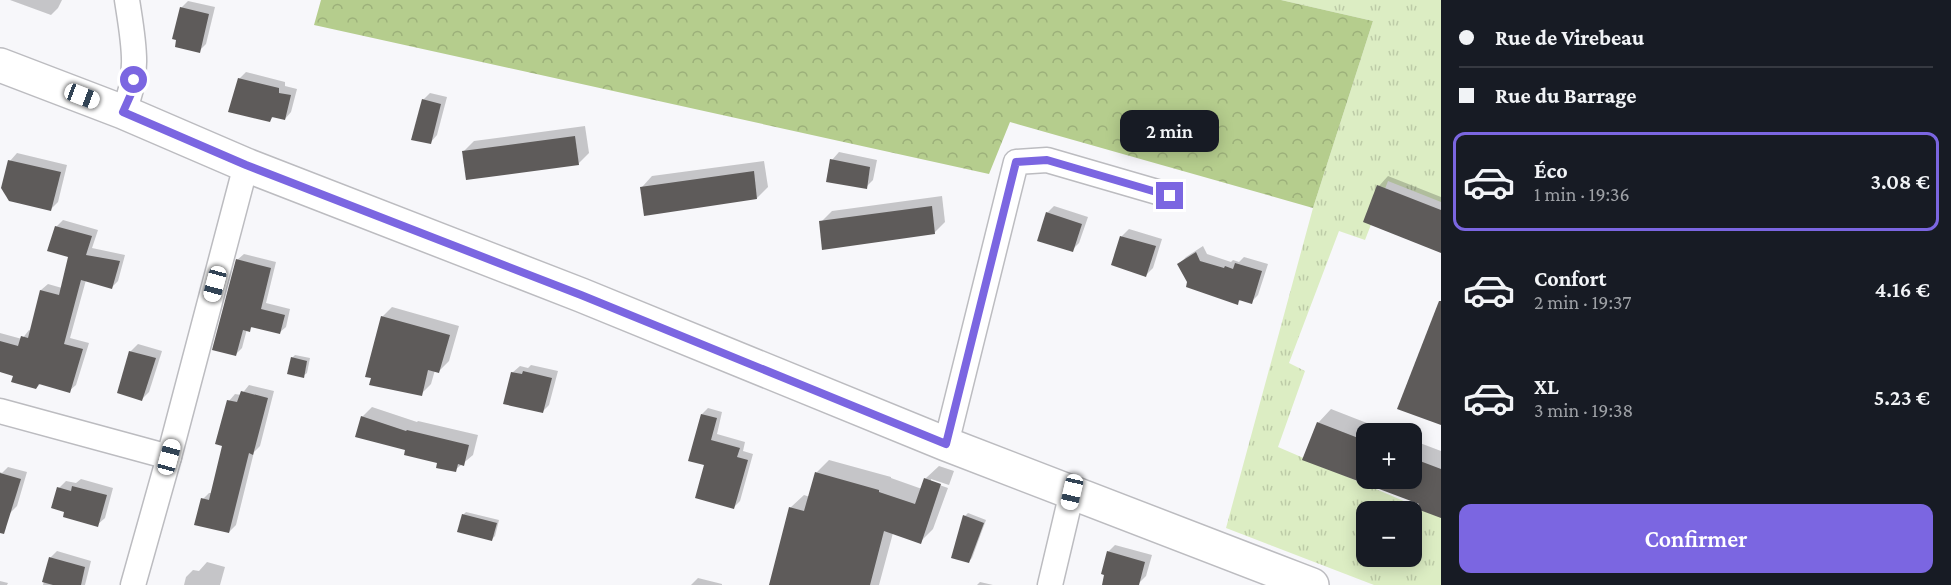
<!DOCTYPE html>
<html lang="fr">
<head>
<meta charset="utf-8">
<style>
  :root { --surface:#171b24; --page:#20242c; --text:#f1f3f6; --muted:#9ea1a6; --line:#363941; --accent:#7b66e1 }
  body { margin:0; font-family:"Crimson Pro",serif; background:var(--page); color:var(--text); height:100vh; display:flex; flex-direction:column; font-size:22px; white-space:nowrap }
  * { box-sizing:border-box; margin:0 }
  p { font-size:20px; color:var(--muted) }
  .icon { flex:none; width:33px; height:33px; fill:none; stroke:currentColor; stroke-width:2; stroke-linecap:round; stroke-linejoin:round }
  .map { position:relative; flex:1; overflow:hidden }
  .drawer { display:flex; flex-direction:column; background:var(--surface); width:510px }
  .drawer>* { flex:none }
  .hud { display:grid; align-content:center; height:132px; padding:0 18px; background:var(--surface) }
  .buttons { position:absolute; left:1356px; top:423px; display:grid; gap:12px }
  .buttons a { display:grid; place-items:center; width:66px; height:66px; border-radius:12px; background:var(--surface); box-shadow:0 3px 15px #0003; font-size:30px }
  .end { position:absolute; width:27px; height:27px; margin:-14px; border:8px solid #7b66e1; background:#fff; box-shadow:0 0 0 3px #fff }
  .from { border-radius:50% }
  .bubble { position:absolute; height:42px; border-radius:12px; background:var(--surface); box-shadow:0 3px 15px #0003; font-size:20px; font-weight:600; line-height:42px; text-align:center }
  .car { position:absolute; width:18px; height:36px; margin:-18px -9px; border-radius:8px; box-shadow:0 0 4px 2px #0007; background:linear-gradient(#fff 24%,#345 0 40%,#fff 0 76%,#345 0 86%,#fff 0) }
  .hud b { display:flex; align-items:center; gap:21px; height:57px; font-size:22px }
  .hud b+b { border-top:2px solid var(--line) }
  .hud i { width:15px; height:15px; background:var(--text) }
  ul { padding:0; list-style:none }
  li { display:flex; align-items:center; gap:18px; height:99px; margin:0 12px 9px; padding:0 6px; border:3px solid transparent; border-radius:12px }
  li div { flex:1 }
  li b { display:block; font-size:22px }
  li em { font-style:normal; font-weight:600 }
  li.on { border-color:var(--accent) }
  li>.icon { width:54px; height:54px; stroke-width:1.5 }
  .cta { display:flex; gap:12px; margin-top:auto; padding:12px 18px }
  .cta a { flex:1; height:69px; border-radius:12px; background:var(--accent); color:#fff; font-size:24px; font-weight:600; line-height:69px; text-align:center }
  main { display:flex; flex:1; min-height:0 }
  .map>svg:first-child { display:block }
  .grass { fill:url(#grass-tufts); fill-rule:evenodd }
  .forest { fill:url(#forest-crowns) }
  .shadow { fill:#0003 }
  .building { fill:#5e5b5a }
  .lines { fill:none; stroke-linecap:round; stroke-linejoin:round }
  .street-casing { stroke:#bcbcc0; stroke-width:27 }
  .secondary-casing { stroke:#bcbcc0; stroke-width:36 }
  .street { stroke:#fff; stroke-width:24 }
  .secondary { stroke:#fff; stroke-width:33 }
  .route { stroke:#7b66e1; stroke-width:8 }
</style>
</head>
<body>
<main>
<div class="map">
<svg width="1441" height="585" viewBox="0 0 1441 585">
  <defs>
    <pattern id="grass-tufts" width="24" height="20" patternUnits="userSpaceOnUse" patternTransform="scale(1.5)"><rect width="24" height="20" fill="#dcedc3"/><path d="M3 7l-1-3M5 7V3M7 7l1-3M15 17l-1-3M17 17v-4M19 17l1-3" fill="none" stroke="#bdcba7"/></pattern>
    <pattern id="forest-crowns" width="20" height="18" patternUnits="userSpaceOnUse" patternTransform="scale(1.5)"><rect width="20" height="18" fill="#b5cd8d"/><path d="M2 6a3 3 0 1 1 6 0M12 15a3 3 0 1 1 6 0" fill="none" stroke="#9cb07a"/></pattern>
  </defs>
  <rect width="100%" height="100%" fill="#f7f7fa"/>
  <!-- grass -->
  <path class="grass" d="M1281 0H1441V202L1388 181 1365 240 1339 231 1289 363 1305 371 1278 447 1441 517V585H1374L1226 528 1313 208 1373 21ZM1366 512H1412V556H1366Z"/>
  <!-- forest -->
  <path class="forest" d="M321 0H1281L1373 21 1313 208 1010 122 989 174 314 25Z"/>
  <!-- shadow -->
  <g class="shadow">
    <path d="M10 0H62L58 8 51 15Z"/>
    <path d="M188 1 215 7 206 44 199 51 181 8Z"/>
    <path d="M246 72 285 82V86L297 89 291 112 285 119 274 116 270 120 239 79Z"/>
    <path d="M430 93 447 97 437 135 430 143 423 100Z"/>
    <path d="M585 126 589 153 578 164 463 152 474 141Z"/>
    <path d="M839 152 877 160 873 180 866 187 832 160Z"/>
    <path d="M17 153 67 165 58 202 50 210 10 161Z"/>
    <path d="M764 161 768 187 757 198 642 187 652 176Z"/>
    <path d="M1388 176 1441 197V251L1365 221 1379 186Z"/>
    <path d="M942 196 945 222 934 233 821 222 832 211Z"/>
    <path d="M1054 206 1088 217 1079 243 1072 250 1047 213Z"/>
    <path d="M63 220 98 230 92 248 125 255 118 281 111 288 86 280 70 338 89 343 76 385 69 391 41 383 36 388 15 375 0 371V333L22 339 29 330 31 331 41 290 48 284 62 288 70 256 56 227Z"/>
    <path d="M1129 229 1162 239 1153 268 1146 275 1113 264 1122 236Z"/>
    <path d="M1203 246 1207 254 1231 262 1233 260 1239 262 1244 257 1268 264 1258 295 1251 302 1242 299 1237 303 1188 282 1179 264 1186 257Z"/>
    <path d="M244 254 276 262 266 303 290 309 286 327 279 333 253 326 249 330 247 329 242 348 236 354 237 260Z"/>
    <path d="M392 307 459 326 449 361 439 371 435 370 431 384 421 394 382 317Z"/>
    <path d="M138 344 162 351 149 392 142 399 130 352Z"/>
    <path d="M295 355 310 358 307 373 303 376 292 358Z"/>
    <path d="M531 365 558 371 549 405 542 412 512 373 520 366 528 368Z"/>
    <path d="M249 385 274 391 260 446 254 452 236 525 229 532 202 500 209 493H212L224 445 229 401 235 394 241 395Z"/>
    <path d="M372 407 417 422 418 421 478 435 473 455 455 470 438 461 407 449 362 417Z"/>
    <path d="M708 408 722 412 717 434 745 442 743 451 753 454 740 501 734 507 702 414Z"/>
    <path d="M1331 409 1395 434H1366V478H1412V440L1441 451V516L1419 508 1420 503 1304 459 1318 423Z"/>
    <path d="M829 460 891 477V478L922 489 925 479 939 466 954 471 949 485 931 479V482L948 488 933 529 920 542 893 533 879 585H771L790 508 804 495 810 497 816 473Z"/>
    <path d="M8 467 27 472 17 506 10 513 0 510V472L2 473Z"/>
    <path d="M81 479 113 488 105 518 97 525 66 511 59 488 66 481 76 483Z"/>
    <path d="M466 512 499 520 495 536 492 539 463 515Z"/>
    <path d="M968 513 986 520 972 558 968 562 965 516Z"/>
    <path d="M1115 545 1152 555 1146 576 1139 583 1135 585H1103L1108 552Z"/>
    <path d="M57 551 91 561 85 585H43L50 558Z"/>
    <path d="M207 562 225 567 220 585H184L186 577 193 570 199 571Z"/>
    <path d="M698 578 722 584V585H691Z"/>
    <path d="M0 581 8 583 7 585H0Z"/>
    <path d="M980 582 993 585H977Z"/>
  </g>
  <!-- building -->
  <g class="building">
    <path d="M180 7 209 14 200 53 175 47 176 40 172 39Z"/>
    <path d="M238 78 279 88V93L291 95 285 120 272 117 270 122 228 112Z"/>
    <path d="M422 99 441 104 431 144 411 140Z"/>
    <path d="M575 136 579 165 466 180 462 151Z"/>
    <path d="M830 159 870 167 867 189 826 182Z"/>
    <path d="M8 160 61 172 51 211 9 201 1 188Z"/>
    <path d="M754 171 757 199 644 216 640 187Z"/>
    <path d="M1377 185 1441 210V253L1363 222Z"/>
    <path d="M932 206 935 234 822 250 819 221Z"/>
    <path d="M1046 212 1082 224 1073 252 1037 241Z"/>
    <path d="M55 226 92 236 86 255 120 261 112 289 81 280 64 344 83 349 70 393 39 384 36 389 11 382 13 376 0 372V341L18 346 21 336 28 338 40 290 59 295 68 257 47 251Z"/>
    <path d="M1120 236 1156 246 1146 277 1111 265Z"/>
    <path d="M1196 252 1200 261 1224 268 1225 266 1233 269 1235 263 1262 271 1252 304 1239 300 1238 305 1186 287 1187 282 1177 264Z"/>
    <path d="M236 259 271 268 261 309 285 315 280 334 251 327 250 332 243 330 236 356 212 350Z"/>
    <path d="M1439 301H1441V425L1397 409Z"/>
    <path d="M381 316 450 335 439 373 428 370 422 396 369 385 371 378 365 377Z"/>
    <path d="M129 351 156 358 142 401 117 393Z"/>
    <path d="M291 357 307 361 304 378 287 374Z"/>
    <path d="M523 371 552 378 543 413 503 404 511 372 522 374Z"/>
    <path d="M241 391 268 398 253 455 249 453 229 533 194 525 201 498 209 500 222 446 215 444 227 400 237 402Z"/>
    <path d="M701 414 717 418 711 440 740 448 737 457 748 460 734 509 695 498 704 465 688 461Z"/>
    <path d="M361 416 406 431 407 430 469 445 464 466 458 464 456 472 436 468 437 463 404 455 405 450 355 437Z"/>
    <path d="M1317 422 1366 441V478H1412V458L1441 469V518L1417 509 1419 504 1302 460Z"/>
    <path d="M815 472 879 490V492L915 504 924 478 941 484 921 544 884 531 870 585H769L789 507 804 511Z"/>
    <path d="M0 473 21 479 4 534 0 533Z"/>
    <path d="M72 486 107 495 98 527 63 517 64 512 51 508 57 487 71 491Z"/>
    <path d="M462 514 497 523 492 541 457 532Z"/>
    <path d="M963 515 984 523 969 563 951 558Z"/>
    <path d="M1107 551 1145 562 1139 585H1102L1104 575 1101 574Z"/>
    <path d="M49 557 85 567 81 585H53L42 582Z"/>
  </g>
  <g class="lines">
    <defs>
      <g id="street">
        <path d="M123 112C141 75 133 39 127 0"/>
        <path d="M0 411 169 457"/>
        <path d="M946 444 1016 162 1047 160 1171 196"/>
        <path d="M133 585 169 457 246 165"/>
        <path d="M1050 585 1072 492"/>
      </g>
      <path id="secondary" d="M0 65 123 112 246 165 581 295 946 444 1312 585"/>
    </defs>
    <!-- street casing -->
    <use href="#street" class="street-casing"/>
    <!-- secondary casing -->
    <use href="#secondary" class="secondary-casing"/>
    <!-- street -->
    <use href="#street" class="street"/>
    <!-- secondary -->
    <use href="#secondary" class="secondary"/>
  </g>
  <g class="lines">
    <!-- route -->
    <path class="route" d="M134 80 131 94 123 112 246 165 581 295 946 444 1016 162 1047 160 1170 196"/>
  </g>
</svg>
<div class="buttons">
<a>+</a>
<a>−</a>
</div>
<i class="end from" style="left:134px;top:80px"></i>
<i class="end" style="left:1170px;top:196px"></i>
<div class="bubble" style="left:1120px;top:110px;width:99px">2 min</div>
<i class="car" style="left:82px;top:96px;rotate:111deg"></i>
<i class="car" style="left:215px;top:284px;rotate:195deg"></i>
<i class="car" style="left:169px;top:457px;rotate:15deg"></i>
<i class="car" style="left:1072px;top:492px;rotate:193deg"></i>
</div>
<section class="drawer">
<div class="hud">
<b><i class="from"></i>Rue de Virebeau</b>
<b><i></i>Rue du Barrage</b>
</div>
<ul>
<li class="on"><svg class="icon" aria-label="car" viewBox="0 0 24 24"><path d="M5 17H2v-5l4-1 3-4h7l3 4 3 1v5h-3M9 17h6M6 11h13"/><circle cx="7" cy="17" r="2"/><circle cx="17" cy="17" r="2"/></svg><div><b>Éco</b><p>1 min · 19:36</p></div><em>3.08 €</em></li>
<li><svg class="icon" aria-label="car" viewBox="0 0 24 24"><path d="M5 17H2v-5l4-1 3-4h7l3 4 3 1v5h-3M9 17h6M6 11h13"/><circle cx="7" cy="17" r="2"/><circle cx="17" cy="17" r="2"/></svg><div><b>Confort</b><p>2 min · 19:37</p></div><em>4.16 €</em></li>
<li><svg class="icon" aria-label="car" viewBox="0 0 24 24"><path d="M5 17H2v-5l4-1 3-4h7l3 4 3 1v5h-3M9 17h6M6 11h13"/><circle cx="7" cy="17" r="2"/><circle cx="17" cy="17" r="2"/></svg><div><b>XL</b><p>3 min · 19:38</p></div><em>5.23 €</em></li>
</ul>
<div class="cta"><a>Confirmer</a></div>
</section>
</main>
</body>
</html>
